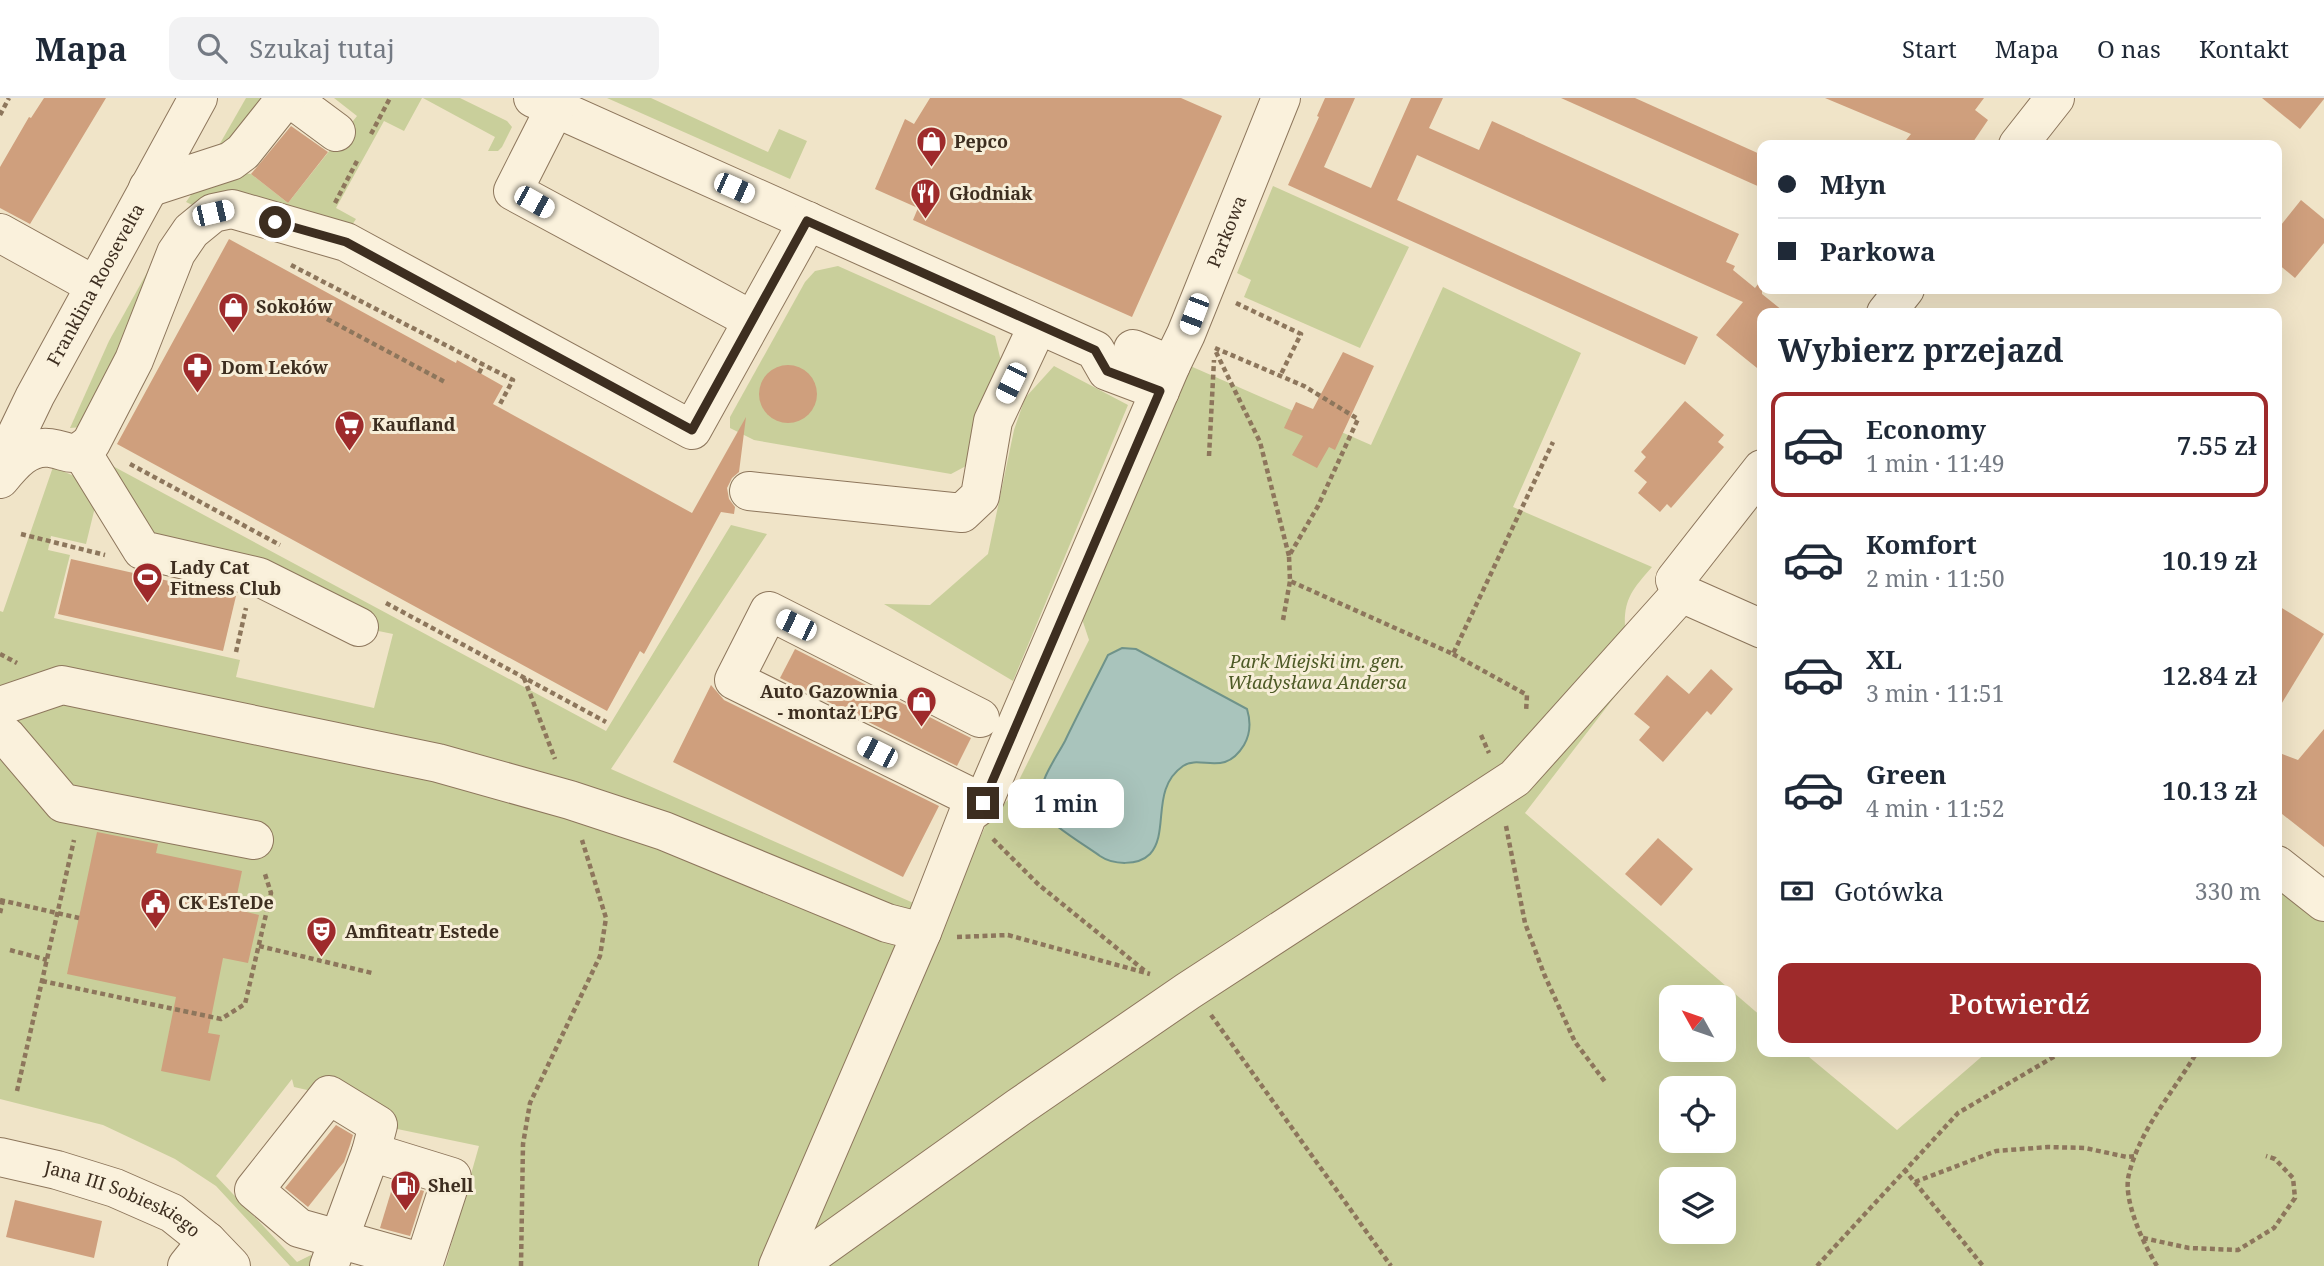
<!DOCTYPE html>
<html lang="pl">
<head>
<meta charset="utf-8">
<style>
  :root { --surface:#fff; --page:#f2f2f3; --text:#1f2937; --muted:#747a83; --line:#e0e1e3; --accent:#9e2a2b }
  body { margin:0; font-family:"Noto Serif",serif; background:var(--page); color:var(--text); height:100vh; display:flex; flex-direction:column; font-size:26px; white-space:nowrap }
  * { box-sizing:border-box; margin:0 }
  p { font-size:23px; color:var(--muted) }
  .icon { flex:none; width:38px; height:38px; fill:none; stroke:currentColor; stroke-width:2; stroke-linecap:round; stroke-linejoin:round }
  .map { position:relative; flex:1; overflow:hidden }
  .details { position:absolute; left:1757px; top:210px; width:525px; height:749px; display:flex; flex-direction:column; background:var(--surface); border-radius:14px; box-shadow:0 7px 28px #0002 }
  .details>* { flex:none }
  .banner { position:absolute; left:1757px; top:42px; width:525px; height:154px; border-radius:14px; box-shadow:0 7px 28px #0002; display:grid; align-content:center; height:154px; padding:0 21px; background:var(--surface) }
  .needle { width:46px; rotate:310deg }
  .tools { position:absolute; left:1659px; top:887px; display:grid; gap:14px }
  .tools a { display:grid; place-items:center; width:77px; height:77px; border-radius:14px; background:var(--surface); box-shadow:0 7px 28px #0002; font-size:35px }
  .end { position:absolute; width:32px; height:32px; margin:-16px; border:9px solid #3d2e20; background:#fff; box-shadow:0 0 0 4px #fff }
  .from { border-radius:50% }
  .bubble { position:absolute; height:49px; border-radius:14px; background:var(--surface); box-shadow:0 7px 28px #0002; font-size:23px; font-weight:600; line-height:49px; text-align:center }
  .car { position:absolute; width:21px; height:42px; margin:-21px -10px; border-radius:9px; box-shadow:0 0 5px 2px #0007; background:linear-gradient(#fff 24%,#345 0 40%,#fff 0 76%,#345 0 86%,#fff 0) }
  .banner b { display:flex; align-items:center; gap:24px; height:66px; font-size:26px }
  .banner b+b { border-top:2px solid var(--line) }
  .banner i { width:18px; height:18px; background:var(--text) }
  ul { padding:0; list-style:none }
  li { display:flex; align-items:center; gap:21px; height:105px; margin:0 14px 10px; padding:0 7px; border:4px solid transparent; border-radius:14px }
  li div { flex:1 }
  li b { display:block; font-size:26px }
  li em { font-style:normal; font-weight:600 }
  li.active { border-color:var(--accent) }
  li>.icon { width:63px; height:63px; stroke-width:1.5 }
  h2 { padding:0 21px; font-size:32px; line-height:84px }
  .pay { display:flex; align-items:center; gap:18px; height:77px; padding:0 21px; font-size:26px }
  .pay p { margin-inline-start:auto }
  .button { display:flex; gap:14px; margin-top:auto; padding:14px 21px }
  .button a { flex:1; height:80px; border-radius:14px; background:var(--accent); color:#fff; font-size:28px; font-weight:600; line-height:80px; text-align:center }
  header { display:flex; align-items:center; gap:42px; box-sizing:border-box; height:98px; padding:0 35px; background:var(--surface); border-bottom:2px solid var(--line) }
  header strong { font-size:33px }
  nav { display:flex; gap:38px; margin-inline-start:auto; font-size:24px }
  .search { width:490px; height:63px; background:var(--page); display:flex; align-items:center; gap:18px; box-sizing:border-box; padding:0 24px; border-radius:14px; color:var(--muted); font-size:26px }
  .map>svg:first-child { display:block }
  .green { fill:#c9cf9b; fill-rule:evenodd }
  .water { fill:#a9c4bc; stroke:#6f938a; stroke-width:2 }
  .building { fill:#cf9f7d }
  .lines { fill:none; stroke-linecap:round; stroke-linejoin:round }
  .minor-casing { stroke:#8d765c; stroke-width:40 }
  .path { stroke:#8d765c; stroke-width:4.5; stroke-dasharray:5 3.5; stroke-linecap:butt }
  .minor { stroke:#faf1dc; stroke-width:38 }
  .route { stroke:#3d2e20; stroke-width:9 }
  .labels { text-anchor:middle; stroke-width:6; stroke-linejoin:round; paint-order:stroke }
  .poi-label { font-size:18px; font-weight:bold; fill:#3d2e20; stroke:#f7eed8; text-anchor:start }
  .street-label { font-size:18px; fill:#3d2e20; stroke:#f7eed8 }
  .park-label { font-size:18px; font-style:italic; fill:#4d5a26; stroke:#f7eed8 }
</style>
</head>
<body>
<header>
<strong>Mapa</strong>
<div class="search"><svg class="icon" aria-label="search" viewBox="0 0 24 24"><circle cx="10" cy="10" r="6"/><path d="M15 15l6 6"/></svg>Szukaj tutaj</div>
<nav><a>Start</a><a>Mapa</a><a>O nas</a><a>Kontakt</a></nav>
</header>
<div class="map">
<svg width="2324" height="1168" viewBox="0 0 2324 1168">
  <rect width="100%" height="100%" fill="#f0e4c8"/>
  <!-- green -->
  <g class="green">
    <path d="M246 0H261L260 12 214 56Z"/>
    <path d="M334 0H422L404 33 384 23 336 110 356 121 350 130 199 110 186 104 193 94 242 75 251 76 288 105 357 18Z"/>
    <path d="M423 0H460L507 23 512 29 502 49 498 53H488L495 39Z"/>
    <path d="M607 0H651L768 54 779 31 807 43 790 81Z"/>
    <path d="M1273 88 1409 149 1360 250 1244 199 1251 182 1237 175Z"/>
    <path d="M179 117 191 123 82 329 70 330 109 243Z"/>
    <path d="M838 168 995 238 1002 268 966 368 951 376 754 342 730 330V319L805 184 815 173Z"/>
    <path d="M1443 189 1581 255 1513 409 1652 469C1628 496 1622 505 1626 542L1646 558 1525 715 1762 919V954H1803L1897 1032 1987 954H2277V778L2324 818V1168H445L479 1048 378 1027 329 997 294 989 292 981 216 1078 297 1164 311 1157 315 1164 311 1168H290L216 1088 175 1061 103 1027 0 1001V513L3 514 53 369 74 378 96 405 86 446 51 438 48 452 70 457 54 520 240 562 236 579 374 610 393 536 359 529 155 440 109 366 606 633 731 427 767 436 611 671 918 807 948 811 989 720 1010 700 1089 542 1079 512 1188 267 1371 347ZM1671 900H1724V952H1671ZM1671 990H1724V1043H1671ZM1671 1082H1724V1134H1671Z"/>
    <path d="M1054 268 1128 307 1013 583 884 506 930 507 988 456 1014 332 1025 300Z"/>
  </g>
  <!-- water -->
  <path class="water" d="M1122 550 1136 551 1247 611C1251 624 1251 635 1244 647 1224 680 1201 656 1183 668 1150 691 1170 734 1150 756 1138 768 1113 767 1100 758 1089 750 1050 726 1045 717 1043 713 1040 706 1040 701 1040 681 1056 660 1065 643 1079 614 1094 585 1108 557Z"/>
  <!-- building -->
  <g class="building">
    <path d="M44 0H106L30 126 0 110V69L29 19 31 20Z"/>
    <path d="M930 0H1181L1222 18 1132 219 913 122 918 110 875 91 905 21 914 26Z"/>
    <path d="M1325 0H1355L1324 69 1371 90 1411 0H1443L1429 30 1479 52 1492 23 1739 136 1726 164 1735 168 1733 172 1755 190 1762 181V196L1783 213 1782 215H1768L1762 213V274L1716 237 1743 204 1417 57 1397 102 1698 239 1685 267 1288 87 1319 19 1317 18Z"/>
    <path d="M1561 0H1635L1762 57V90Z"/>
    <path d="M1825 0H1984L1975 12 1988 22 1971 47H1902L1911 36Z"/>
    <path d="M2262 0H2324V1L2300 31Z"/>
    <path d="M291 28 328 54 288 105 251 76Z"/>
    <path d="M2301 102 2324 121V145L2295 180 2277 165V132Z"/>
    <path d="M229 141 456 265 457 262 503 288 493 306 692 415 746 319 739 374 732 380 727 390 729 401 735 409 734 416 721 414 644 556 640 553 607 613 117 346Z"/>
    <path d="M1343 254 1374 268 1335 352 1329 349 1317 370 1292 357 1303 338 1284 330 1296 304 1313 311Z"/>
    <circle cx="788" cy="296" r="29"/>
    <path d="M1685 303 1724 337 1718 344 1724 349 1671 410 1667 406 1660 414 1638 395 1647 384 1634 373 1646 359 1641 354Z"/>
    <path d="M71 461 236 498 223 553 58 516Z"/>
    <path d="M2277 507 2324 536 2277 613Z"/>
    <path d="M795 551 971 640 957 668 780 580Z"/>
    <path d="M1711 571 1733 591 1711 617 1707 613 1663 664 1639 642 1650 629 1634 616 1667 577 1689 596Z"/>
    <path d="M711 587 724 602 939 708 903 779 673 664Z"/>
    <path d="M2324 631V749L2277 712V654L2298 662Z"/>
    <path d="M97 734 158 746 156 755 242 773 234 811 259 817 248 865 223 860 208 935 220 937 210 983 161 973 176 899 67 876Z"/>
    <path d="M1658 740 1693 771 1661 808 1625 776Z"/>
    <path d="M336 1027 353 1037 350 1047 344 1064 308 1109 285 1090Z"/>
    <path d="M394 1084 424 1093 410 1138 380 1130Z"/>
    <path d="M15 1102 102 1123 94 1160 6 1139Z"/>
  </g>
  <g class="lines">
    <defs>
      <g id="minor">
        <path d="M290 0 336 34"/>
        <path d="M533 0 1095 252 1107 273 1160 293"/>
        <path d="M555 10 513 93 752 222"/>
        <path d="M2018 47 2055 0"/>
        <path d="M148 90 231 63 243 54 286 0"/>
        <path d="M0 135 94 187"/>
        <path d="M1886 215 1905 191"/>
        <path id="s1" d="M1133 251 1171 267 1186 236 1281 0"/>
        <path d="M81 353 142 452 259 479 359 529"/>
        <path d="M1762 371 1675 482 1681 495 1762 531"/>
        <path id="s2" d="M1 376 9 352 35 298 198 0"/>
        <path d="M0 381C13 365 28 347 50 350 71 353 71 362 91 345L134 262 176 155 191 133 213 115 232 111 346 144 692 332 808 123"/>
        <path d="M749 393 962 415 980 398 993 323 1038 227"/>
        <path d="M0 608 62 587 438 665 570 702 664 733 887 825 922 834"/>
        <path d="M980 620 769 513 734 582 983 705"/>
        <path d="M0 636 6 638 63 705 254 742"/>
        <path d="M983 705 1171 267"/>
        <path d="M2277 767 2324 804"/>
        <path d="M371 1054 378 1027 329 997 254 1092 299 1130 424 1165"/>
        <path id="s3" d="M0 1059 57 1072 115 1090 172 1115 207 1143 231 1168"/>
        <path d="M187 1168 207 1143"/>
        <path d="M329 1168 371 1054 452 1079 423 1168"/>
        <path d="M778 1168 922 834 968 716 983 705"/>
        <path d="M796 1168 1019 1009 1188 893 1515 680 1681 495"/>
      </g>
    </defs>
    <!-- minor casing -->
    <use href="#minor" class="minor-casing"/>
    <!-- path -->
    <g class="path">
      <path d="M0 17 9 0"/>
      <path d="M371 36 390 0"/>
      <path d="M335 105 357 63"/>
      <path d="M291 167 513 282 500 306"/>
      <path d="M1236 205 1301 236 1280 278"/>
      <path d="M327 221 445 284"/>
      <path d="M1215 250 1304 288 1358 321 1318 408 1289 458 1290 483 1453 556 1553 344"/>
      <path d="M1216 254 1260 344 1289 458"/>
      <path d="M479 275 483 267"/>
      <path d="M1209 358 1214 262"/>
      <path d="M130 366 280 447"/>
      <path d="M21 436 105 457"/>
      <path d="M386 505 606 624"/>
      <path d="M1283 522 1290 483"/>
      <path d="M236 554 246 510"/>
      <path d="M0 556 17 565"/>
      <path d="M1453 556 1527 597 1526 614"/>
      <path d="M524 580 555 661"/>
      <path d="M1481 637 1489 655"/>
      <path d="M1506 728 1525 825 1544 876 1575 944 1606 985"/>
      <path d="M993 741 1039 787 1145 873"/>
      <path d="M0 802 79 820"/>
      <path d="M0 815 3 802"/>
      <path d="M957 839 1008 837 1150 876"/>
      <path d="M259 848 372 875"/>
      <path d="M10 852 47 862"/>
      <path d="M42 883 221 921 245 906 271 795 264 773"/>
      <path d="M1211 917 1391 1168"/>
      <path d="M17 993 74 742"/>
      <path d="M1904 1071 1983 1168"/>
      <path d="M1915 1084 1996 1053 2048 1049 2085 1050 2127 1059 2136 1058"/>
      <path d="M2143 1140 2189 1150 2238 1152 2274 1130 2295 1100 2293 1080 2275 1061 2266 1058"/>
      <path d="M521 1168 523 1046 530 1005 600 858 606 820 582 742"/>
      <path d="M1817 1168 1958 1015 2062 954"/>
      <path d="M2157 1168C2144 1147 2122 1101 2129 1076 2140 1031 2174 993 2197 954"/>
    </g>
    <!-- minor -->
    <use href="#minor" class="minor"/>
  </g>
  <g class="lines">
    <!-- route -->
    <path class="route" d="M275 124 346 144 692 332 807 123 1095 252 1107 273 1160 293 983 705"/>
  </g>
  <!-- icons -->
  <defs>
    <symbol id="shop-pin" viewBox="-11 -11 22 30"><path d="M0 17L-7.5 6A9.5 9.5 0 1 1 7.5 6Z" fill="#9e2a2b" stroke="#f7eed8"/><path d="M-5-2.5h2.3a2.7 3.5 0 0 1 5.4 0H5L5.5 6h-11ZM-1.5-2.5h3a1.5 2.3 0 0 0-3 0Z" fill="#fff"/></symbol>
    <symbol id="restaurant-pin" viewBox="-11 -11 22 30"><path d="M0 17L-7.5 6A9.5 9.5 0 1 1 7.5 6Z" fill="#9e2a2b" stroke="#f7eed8"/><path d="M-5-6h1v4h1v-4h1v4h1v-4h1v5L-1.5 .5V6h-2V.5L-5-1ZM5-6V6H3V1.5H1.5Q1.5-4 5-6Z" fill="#fff"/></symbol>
    <symbol id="pharmacy-pin" viewBox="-11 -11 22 30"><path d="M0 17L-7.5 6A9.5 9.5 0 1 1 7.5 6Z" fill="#9e2a2b" stroke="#f7eed8"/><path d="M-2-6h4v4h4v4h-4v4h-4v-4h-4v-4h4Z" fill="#fff"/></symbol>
    <symbol id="supermarket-pin" viewBox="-11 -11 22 30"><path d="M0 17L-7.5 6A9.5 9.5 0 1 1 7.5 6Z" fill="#9e2a2b" stroke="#f7eed8"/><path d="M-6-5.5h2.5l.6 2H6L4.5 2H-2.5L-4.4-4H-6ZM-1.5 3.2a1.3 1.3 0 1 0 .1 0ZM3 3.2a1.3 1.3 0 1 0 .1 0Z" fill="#fff"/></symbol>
    <symbol id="stadium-pin" viewBox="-11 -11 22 30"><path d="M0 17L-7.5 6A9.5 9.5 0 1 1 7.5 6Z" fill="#9e2a2b" stroke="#f7eed8"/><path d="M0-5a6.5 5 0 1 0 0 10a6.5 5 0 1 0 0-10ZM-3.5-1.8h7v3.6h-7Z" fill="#fff"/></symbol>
    <symbol id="civic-pin" viewBox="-11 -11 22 30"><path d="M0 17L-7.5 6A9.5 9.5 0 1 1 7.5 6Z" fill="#9e2a2b" stroke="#f7eed8"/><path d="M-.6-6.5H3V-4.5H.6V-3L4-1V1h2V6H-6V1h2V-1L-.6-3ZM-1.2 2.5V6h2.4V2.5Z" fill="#fff"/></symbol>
    <symbol id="theatre-pin" viewBox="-11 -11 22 30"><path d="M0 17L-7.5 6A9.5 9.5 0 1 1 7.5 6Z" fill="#9e2a2b" stroke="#f7eed8"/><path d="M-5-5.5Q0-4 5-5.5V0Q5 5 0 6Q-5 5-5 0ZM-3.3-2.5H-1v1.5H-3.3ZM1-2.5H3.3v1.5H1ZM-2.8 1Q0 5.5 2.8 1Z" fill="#fff"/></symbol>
    <symbol id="fuel-pin" viewBox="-11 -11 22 30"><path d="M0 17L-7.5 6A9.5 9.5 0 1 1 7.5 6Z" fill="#9e2a2b" stroke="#f7eed8"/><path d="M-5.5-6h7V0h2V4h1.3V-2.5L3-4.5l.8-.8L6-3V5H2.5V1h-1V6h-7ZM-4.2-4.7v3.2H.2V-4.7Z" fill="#fff"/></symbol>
  </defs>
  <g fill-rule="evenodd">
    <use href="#shop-pin" x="914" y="26" width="35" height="47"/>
    <use href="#restaurant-pin" x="908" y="78" width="35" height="47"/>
    <use href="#shop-pin" x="216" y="192" width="35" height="47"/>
    <use href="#pharmacy-pin" x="180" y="252" width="35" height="47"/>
    <use href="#supermarket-pin" x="332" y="310" width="35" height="47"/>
    <use href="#stadium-pin" x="130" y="462" width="35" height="47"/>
    <use href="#shop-pin" x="904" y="586" width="35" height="47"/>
    <use href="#civic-pin" x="138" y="788" width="35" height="47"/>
    <use href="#theatre-pin" x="304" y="816" width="35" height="47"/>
    <use href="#fuel-pin" x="388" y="1070" width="35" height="47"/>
  </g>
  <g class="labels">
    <!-- poi labels -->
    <g class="poi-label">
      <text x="954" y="50">Pepco</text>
      <text x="949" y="102">Głodniak</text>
      <text x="256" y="215">Sokołów</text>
      <text x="221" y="276">Dom Leków</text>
      <text x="372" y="333">Kaufland</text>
      <text x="170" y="476">Lady Cat<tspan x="170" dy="21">Fitness Club</tspan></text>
      <text x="898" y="600" text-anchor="end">Auto Gazownia<tspan x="898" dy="21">- montaż LPG</tspan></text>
      <text x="178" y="811">CK EsTeDe</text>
      <text x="345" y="840">Amfiteatr Estede</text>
      <text x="428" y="1094">Shell</text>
    </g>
    <!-- street labels -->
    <g class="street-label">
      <text dy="6" stroke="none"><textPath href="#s1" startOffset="186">Parkowa</textPath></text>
      <text dy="6" stroke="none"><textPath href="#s2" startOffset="212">Franklina Roosevelta</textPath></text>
      <text dy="6" stroke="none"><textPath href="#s3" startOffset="130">Jana III Sobieskiego</textPath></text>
    </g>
    <!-- park labels -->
    <g class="park-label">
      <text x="1317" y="570">Park Miejski im. gen.<tspan x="1317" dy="21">Władysława Andersa</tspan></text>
    </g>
  </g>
</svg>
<div class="tools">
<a><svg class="needle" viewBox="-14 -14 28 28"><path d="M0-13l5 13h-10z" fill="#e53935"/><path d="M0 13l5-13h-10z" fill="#747a83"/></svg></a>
<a><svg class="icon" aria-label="locate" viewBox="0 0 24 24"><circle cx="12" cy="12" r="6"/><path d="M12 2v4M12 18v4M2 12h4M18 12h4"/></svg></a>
<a><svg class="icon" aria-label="layers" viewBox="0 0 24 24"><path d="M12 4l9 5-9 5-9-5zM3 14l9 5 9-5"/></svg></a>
</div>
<i class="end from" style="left:275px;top:124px"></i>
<i class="end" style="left:983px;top:705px"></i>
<div class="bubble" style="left:1008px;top:681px;width:116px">1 min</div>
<i class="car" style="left:734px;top:90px;rotate:114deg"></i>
<i class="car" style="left:534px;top:104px;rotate:119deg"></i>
<i class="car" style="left:213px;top:115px;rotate:77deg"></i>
<i class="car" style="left:1194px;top:216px;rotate:201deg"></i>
<i class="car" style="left:1011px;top:285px;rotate:206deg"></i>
<i class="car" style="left:796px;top:527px;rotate:296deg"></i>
<i class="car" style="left:877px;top:654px;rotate:297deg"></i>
<div class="banner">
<b><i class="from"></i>Młyn</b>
<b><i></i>Parkowa</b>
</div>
<section class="details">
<h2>Wybierz przejazd</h2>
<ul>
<li class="active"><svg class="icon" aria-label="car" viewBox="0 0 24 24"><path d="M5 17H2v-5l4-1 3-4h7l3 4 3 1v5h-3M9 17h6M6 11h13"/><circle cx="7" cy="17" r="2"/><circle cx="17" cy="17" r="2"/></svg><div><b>Economy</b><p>1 min · 11:49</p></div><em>7.55 zł</em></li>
<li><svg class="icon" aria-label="car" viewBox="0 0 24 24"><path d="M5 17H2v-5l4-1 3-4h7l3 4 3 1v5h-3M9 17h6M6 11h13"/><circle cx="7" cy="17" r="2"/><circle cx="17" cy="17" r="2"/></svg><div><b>Komfort</b><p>2 min · 11:50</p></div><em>10.19 zł</em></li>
<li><svg class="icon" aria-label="car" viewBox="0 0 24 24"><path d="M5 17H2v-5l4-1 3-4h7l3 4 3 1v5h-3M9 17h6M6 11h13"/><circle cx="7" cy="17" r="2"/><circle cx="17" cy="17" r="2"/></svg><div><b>XL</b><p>3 min · 11:51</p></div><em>12.84 zł</em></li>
<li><svg class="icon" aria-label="car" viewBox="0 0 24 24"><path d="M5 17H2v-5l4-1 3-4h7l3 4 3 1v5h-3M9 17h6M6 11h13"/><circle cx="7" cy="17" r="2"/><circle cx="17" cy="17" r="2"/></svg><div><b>Green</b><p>4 min · 11:52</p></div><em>10.13 zł</em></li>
</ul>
<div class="pay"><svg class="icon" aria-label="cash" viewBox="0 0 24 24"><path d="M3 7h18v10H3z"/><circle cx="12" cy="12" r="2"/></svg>Gotówka<p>330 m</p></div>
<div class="button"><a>Potwierdź</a></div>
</section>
</div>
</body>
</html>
